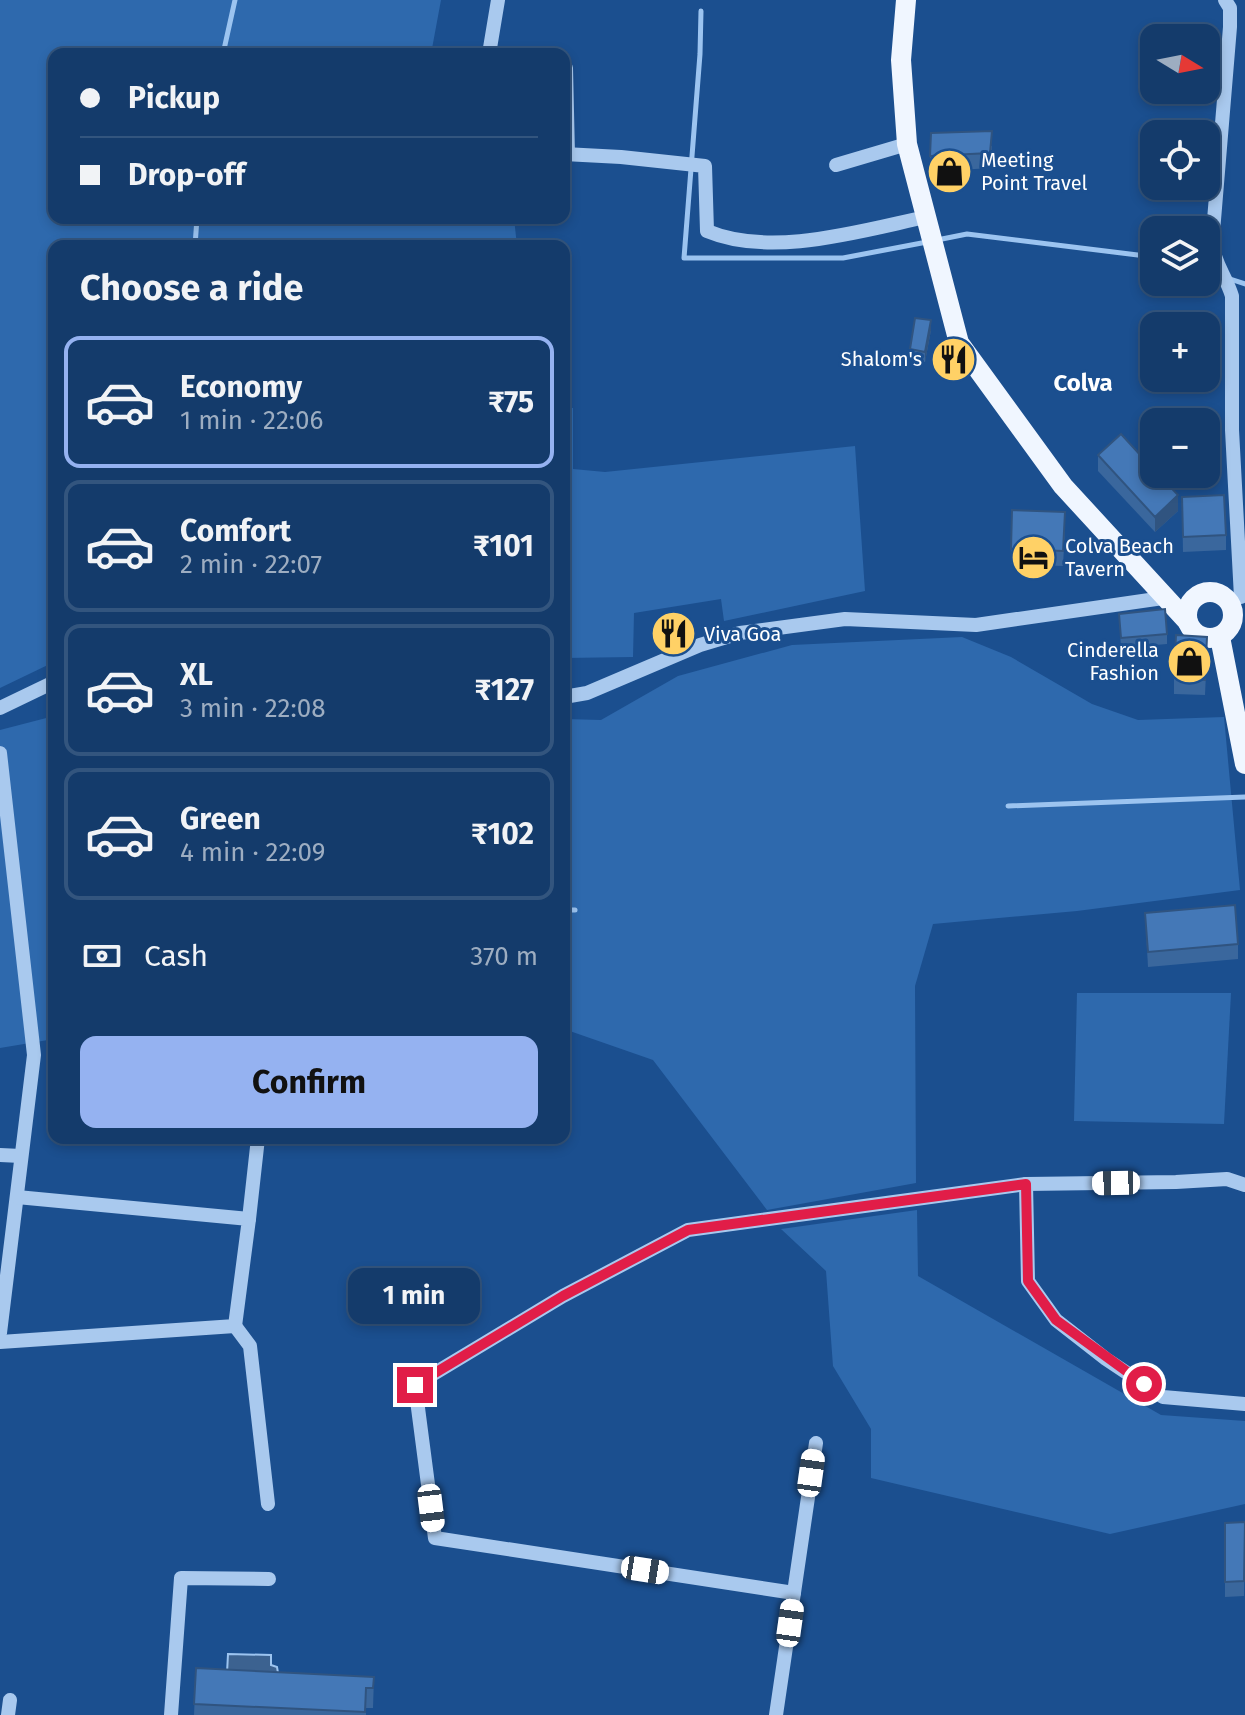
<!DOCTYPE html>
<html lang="en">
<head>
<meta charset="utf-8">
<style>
  :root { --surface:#143b6b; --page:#1d4271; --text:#f1f3f6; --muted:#9dadc1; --line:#33557e; --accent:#95b2f1 }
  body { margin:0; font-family:"Fira Sans",sans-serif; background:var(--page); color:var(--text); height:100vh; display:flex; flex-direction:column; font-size:30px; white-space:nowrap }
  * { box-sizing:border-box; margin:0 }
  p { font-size:26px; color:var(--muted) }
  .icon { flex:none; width:44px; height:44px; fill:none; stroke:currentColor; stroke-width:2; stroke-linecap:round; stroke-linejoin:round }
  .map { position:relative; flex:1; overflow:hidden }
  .sheet { position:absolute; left:48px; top:240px; width:522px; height:904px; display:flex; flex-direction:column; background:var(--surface); border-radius:16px; box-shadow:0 4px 12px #0003,0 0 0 2px var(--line) }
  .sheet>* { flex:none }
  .hud { position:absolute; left:48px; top:48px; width:522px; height:176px; border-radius:16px; box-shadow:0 4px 12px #0003,0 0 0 2px var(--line); display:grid; align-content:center; height:176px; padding:0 32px; background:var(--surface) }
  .needle { width:52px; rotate:100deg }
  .tools { position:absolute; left:1140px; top:24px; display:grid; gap:16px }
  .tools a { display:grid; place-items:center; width:80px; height:80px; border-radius:16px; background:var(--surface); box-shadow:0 4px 12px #0003,0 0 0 2px var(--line); font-size:40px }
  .end { position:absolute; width:36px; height:36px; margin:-18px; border:10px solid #e11d48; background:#fff; box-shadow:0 0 0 4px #fff }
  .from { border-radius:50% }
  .bubble { position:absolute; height:56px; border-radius:16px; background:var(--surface); box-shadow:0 4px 12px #0003,0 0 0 2px var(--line); font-size:26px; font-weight:700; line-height:56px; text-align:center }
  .car { position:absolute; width:24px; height:48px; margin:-24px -12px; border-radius:10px; box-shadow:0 0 6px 2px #0007; background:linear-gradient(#fff 24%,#345 0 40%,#fff 0 76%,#345 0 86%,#fff 0) }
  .hud b { display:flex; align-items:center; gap:28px; height:76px; font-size:30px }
  .hud b+b { border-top:2px solid var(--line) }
  .hud i { width:20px; height:20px; background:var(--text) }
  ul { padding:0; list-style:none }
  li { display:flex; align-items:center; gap:24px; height:132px; margin:0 16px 12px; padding:0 16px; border:4px solid var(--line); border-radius:16px }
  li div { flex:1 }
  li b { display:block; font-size:30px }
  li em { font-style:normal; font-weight:700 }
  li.active { border-color:var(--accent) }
  li>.icon { width:72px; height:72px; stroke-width:1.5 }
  h2 { padding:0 32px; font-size:36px; line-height:96px }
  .pay { display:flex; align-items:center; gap:20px; height:88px; padding:0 32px; font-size:30px }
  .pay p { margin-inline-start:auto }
  .cta { display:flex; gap:16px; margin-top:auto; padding:16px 32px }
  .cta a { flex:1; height:92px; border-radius:16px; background:var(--accent); color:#111; font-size:32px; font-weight:700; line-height:92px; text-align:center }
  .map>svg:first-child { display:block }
  .green { fill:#2e69ad }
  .water { fill:#3c6290; stroke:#9cc4f0; stroke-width:2 }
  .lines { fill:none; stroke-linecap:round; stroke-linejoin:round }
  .stream { stroke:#9cc4f0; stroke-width:5 }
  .minor { stroke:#a9c9ee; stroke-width:14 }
  .major { stroke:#f0f6ff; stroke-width:20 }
  .wall { fill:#3a679d }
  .shaded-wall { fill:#305480 }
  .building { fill:#4478b7; stroke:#305480; stroke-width:2 }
  .route { stroke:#e11d48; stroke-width:10 }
  .labels { text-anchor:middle; stroke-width:6; stroke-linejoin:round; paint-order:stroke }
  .poi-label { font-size:20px; fill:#fff; stroke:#1b4f8f; text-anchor:start }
  .quarter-label { font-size:24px; font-weight:bold; fill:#fff; stroke:#1b4f8f }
</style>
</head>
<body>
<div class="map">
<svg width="1245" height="1715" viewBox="0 0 1245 1715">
  <rect width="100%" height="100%" fill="#1b4f8f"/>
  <!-- green -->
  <g class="green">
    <path d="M0 0H441L431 54H54V218H514L517 246H54V662L0 688Z"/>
    <path d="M564 408H573V469L605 472 855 446 865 591 724 621 721 599 634 613 633 657 564 658Z"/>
    <path d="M962 637 1011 657 1092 704 1138 720 1224 717 1240 890 1077 911 933 924 915 986 916 1183 767 1210 653 1060 564 1029V719L601 720 678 676 792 645Z"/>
    <path d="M54 716V1039L0 1048V730Z"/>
    <path d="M1077 993H1231L1224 1124 1074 1121Z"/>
    <path d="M917 1210 918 1276 1161 1415 1245 1421V1504L1110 1534 871 1478V1429L833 1366 826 1271 781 1229Z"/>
  </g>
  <!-- water -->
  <path class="water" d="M228 1654 271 1655V1665L277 1667 279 1679 227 1673Z"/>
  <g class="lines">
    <!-- stream -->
    <g class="stream">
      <path d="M701 11 700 54 684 258H843L927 242"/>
      <path d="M223 54 235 0"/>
      <path d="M937 240 967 234 1154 257"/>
      <path d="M195 246 197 218"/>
      <path d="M1206 270 1218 275"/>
      <path d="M1227 278 1245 284"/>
      <path d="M1008 806 1245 797"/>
      <path d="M564 910H575"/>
    </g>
    <!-- minor -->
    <g class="minor">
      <path d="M1225 0 1230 8V27L1212 244C1215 265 1226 276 1232 296V430L1241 597"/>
      <path d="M489 54 498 0"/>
      <path d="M566 68 568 155"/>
      <path d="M564 154 621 157 705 166 707 231C771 258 860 231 926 217"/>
      <path d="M836 165 907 144"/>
      <path d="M564 697 587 693 700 645 740 633 845 619 976 625 1163 598"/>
      <path d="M0 708 54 682"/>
      <path d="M0 753 34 1055 0 1333"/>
      <path d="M0 1155 21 1156"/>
      <path d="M1026 1184 1028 1281 1056 1320 1106 1359 1163 1397 1245 1404"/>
      <path d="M249 1219 258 1138"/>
      <path d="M235 1326 250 1346 268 1504"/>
      <path d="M0 1342 235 1326 249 1219 17 1197"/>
      <path d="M794 1593 435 1538 415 1385 563 1296 688 1230 1026 1184 1176 1182 1227 1179 1245 1185"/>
      <path d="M8 1715 10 1700"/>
      <path d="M171 1715 181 1578 269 1579"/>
      <path d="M776 1715 816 1443"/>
    </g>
    <!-- major -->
    <g class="major">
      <path d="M906 0 901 60 907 144 959 343 1063 486 1188 622"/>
      <circle cx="1210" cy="615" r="23"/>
      <path d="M1220 637 1245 764"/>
    </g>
  </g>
  <!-- wall -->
  <g class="wall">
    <path d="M931 133 992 146 990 168 930 172Z"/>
    <path d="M931 330 925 362 910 360V349Z"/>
    <path d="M1098 455 1178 511 1155 532 1098 471Z"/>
    <path d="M1182 497 1226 535V550L1183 552Z"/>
    <path d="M1065 528 1063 566 1011 564V549Z"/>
    <path d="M1119 614 1167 634V644L1121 648Z"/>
    <path d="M1207 652 1205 695 1174 694V678Z"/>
    <path d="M1145 913 1238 944V959L1148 967Z"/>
    <path d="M1245 1522 1244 1596 1225 1597V1523Z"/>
    <path d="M196 1668 374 1677 373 1708H366V1715H194Z"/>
  </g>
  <!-- shaded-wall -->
  <g class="shaded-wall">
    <path d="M931 320V330L925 362V352Z"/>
    <path d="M1178 495V511L1155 532V517Z"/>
  </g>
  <!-- building -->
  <g class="building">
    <path d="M992 131 990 153 930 156 931 133Z"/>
    <path d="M915 318 931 320 925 352 910 349Z"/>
    <path d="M1121 434 1154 470V474H1158L1178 495 1155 517 1098 455Z"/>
    <path d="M1224 495 1226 535 1183 537 1182 497Z"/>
    <path d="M1012 510 1065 512 1063 551 1011 549Z"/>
    <path d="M1165 609 1167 634 1121 638 1119 614Z"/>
    <path d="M1176 635 1207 637 1205 680 1174 678Z"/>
    <path d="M1235 905 1238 944 1148 952 1145 913Z"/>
    <path d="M1245 1522 1244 1581 1225 1582V1523Z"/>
    <path d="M196 1668 374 1677 373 1688H366L365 1712 194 1704Z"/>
  </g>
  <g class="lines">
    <!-- route -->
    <path class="route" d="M415 1385 563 1296 688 1230 1026 1184 1028 1281 1056 1320 1144 1384"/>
  </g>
  <!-- icons -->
  <defs>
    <symbol id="shop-disc" viewBox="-11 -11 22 22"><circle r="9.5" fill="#ffd166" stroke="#1b4f8f"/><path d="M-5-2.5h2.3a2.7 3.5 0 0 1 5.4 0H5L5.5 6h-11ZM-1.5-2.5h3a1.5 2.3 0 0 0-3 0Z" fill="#111"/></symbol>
    <symbol id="restaurant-disc" viewBox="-11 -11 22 22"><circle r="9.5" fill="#ffd166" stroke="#1b4f8f"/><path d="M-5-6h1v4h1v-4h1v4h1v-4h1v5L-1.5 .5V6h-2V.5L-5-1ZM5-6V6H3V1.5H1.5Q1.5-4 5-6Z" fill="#111"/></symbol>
    <symbol id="hotel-disc" viewBox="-11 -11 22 22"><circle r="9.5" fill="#ffd166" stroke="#1b4f8f"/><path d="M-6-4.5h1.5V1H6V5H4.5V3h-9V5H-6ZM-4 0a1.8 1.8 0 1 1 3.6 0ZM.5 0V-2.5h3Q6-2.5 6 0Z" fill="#111"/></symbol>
  </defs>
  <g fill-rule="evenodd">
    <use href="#shop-disc" x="924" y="146" width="51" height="51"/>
    <use href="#restaurant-disc" x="928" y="334" width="51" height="51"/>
    <use href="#hotel-disc" x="1008" y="532" width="51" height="51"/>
    <use href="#restaurant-disc" x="648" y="608" width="51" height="51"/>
    <use href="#shop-disc" x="1164" y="636" width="51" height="51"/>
  </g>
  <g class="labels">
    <!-- poi labels -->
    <g class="poi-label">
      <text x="981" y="167">Meeting<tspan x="981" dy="23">Point Travel</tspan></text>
      <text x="922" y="366" text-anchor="end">Shalom's</text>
      <text x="1065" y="553">Colva Beach<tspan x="1065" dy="23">Tavern</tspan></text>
      <text x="704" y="641">Viva Goa</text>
      <text x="1159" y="657" text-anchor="end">Cinderella<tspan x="1159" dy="23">Fashion</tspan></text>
    </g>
    <!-- quarter labels -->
    <g class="quarter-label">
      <text x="1083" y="391">Colva</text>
    </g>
  </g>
</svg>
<div class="tools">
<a><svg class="needle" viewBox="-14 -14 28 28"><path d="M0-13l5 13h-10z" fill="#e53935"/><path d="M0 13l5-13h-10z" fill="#9dadc1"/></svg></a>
<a><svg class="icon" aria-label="locate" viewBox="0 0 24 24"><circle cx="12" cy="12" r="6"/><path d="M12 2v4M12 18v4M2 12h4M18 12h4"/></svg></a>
<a><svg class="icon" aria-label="layers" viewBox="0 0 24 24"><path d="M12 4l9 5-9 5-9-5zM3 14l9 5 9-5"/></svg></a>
<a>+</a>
<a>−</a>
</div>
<i class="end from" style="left:1144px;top:1384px"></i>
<i class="end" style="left:415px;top:1385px"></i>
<div class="bubble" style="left:348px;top:1268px;width:132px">1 min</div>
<i class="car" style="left:1116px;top:1183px;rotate:269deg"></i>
<i class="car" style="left:811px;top:1473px;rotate:8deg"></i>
<i class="car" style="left:431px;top:1508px;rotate:173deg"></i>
<i class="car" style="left:645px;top:1570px;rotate:99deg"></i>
<i class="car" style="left:790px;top:1623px;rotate:8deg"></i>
<div class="hud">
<b><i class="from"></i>Pickup</b>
<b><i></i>Drop-off</b>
</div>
<section class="sheet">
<h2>Choose a ride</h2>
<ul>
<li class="active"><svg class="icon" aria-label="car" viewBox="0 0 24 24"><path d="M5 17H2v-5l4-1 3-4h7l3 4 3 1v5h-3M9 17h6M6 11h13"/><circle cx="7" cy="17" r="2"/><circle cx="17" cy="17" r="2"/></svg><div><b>Economy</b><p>1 min · 22:06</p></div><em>₹75</em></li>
<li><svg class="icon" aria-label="car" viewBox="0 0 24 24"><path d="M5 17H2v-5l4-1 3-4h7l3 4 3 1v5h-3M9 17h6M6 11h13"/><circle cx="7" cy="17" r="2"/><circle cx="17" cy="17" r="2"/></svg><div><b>Comfort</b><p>2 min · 22:07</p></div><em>₹101</em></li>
<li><svg class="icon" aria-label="car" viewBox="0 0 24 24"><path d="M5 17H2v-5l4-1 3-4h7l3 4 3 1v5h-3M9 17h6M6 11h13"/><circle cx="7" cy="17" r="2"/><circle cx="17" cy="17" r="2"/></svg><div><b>XL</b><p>3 min · 22:08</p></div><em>₹127</em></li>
<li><svg class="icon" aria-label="car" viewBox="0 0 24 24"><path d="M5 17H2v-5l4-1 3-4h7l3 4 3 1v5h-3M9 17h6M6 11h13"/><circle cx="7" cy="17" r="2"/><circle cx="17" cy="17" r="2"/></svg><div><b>Green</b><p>4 min · 22:09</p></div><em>₹102</em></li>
</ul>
<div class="pay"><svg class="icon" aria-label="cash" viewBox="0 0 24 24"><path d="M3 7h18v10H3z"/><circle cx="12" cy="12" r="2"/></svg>Cash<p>370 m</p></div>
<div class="cta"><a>Confirm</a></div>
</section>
</div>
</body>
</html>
